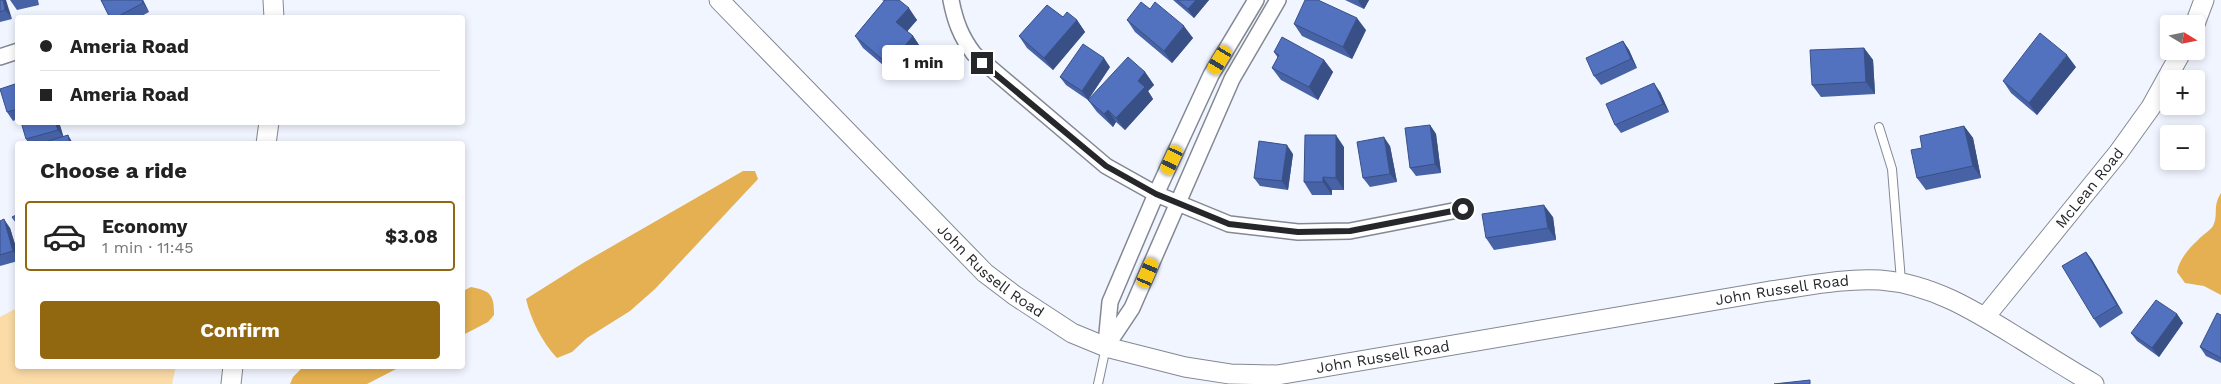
<!DOCTYPE html>
<html lang="en">
<head>
<meta charset="utf-8">
<style>
  :root { --surface:#fff; --page:#f2f2f2; --text:#222; --muted:#767676; --line:#e0e0e0; --accent:#916810 }
  body { margin:0; font-family:"Work Sans",sans-serif; background:var(--page); color:var(--text); height:100vh; display:flex; flex-direction:column; font-size:19px; white-space:nowrap }
  * { box-sizing:border-box; margin:0 }
  p { font-size:16px; color:var(--muted) }
  .icon { flex:none; width:28px; height:28px; fill:none; stroke:currentColor; stroke-width:2; stroke-linecap:round; stroke-linejoin:round }
  .map { position:relative; flex:1; overflow:hidden }
  .details { position:absolute; left:15px; top:141px; width:450px; height:228px; display:flex; flex-direction:column; background:var(--surface); border-radius:5px; box-shadow:0 2px 8px #0003 }
  .details>* { flex:none }
  .banner { position:absolute; left:15px; top:15px; width:450px; height:110px; border-radius:5px; box-shadow:0 2px 8px #0003; display:grid; align-content:center; height:110px; padding:0 25px; background:var(--surface) }
  .needle { width:32px; rotate:100deg }
  .tools { position:absolute; left:2160px; top:15px; display:grid; gap:10px }
  .tools a { display:grid; place-items:center; width:45px; height:45px; border-radius:5px; background:var(--surface); box-shadow:0 2px 8px #0003; font-size:25px }
  .end { position:absolute; width:22px; height:22px; margin:-11px; border:6px solid #25272b; background:#fff; box-shadow:0 0 0 2px #fff }
  .from { border-radius:50% }
  .bubble { position:absolute; height:35px; border-radius:5px; background:var(--surface); box-shadow:0 2px 8px #0003; font-size:16px; font-weight:700; line-height:35px; text-align:center }
  .car { position:absolute; width:15px; height:30px; margin:-15px -8px; border-radius:6px; box-shadow:0 0 4px 1px #0007; background:linear-gradient(#f5c518 24%,#345 0 40%,#f5c518 0 76%,#345 0 86%,#f5c518 0) }
  .banner b { display:flex; align-items:center; gap:18px; height:48px; font-size:19px }
  .banner b+b { border-top:1px solid var(--line) }
  .banner i { width:12px; height:12px; background:var(--text) }
  ul { padding:0; list-style:none }
  li { display:flex; align-items:center; gap:15px; height:70px; margin:0 10px 8px; padding:0 15px; border:2px solid transparent; border-radius:5px }
  li div { flex:1 }
  li b { display:block; font-size:19px }
  li em { font-style:normal; font-weight:700 }
  li.on { border-color:var(--accent) }
  li>.icon { width:45px; height:45px; stroke-width:1.5 }
  h2 { padding:0 25px; font-size:22px; line-height:60px }
  .cta { display:flex; gap:10px; margin-top:auto; padding:10px 25px }
  .cta a { flex:1; height:58px; border-radius:5px; background:var(--accent); color:#fff; font-size:20px; font-weight:700; line-height:58px; text-align:center }
  .map>svg:first-child { display:block }
  .green { fill:#fbdba7 }
  .water { fill:#e4b051 }
  .lines { fill:none; stroke-linecap:round; stroke-linejoin:round }
  .service-casing { stroke:#838893; stroke-width:10 }
  .minor-casing { stroke:#838893; stroke-width:18 }
  .tertiary-casing { stroke:#838893; stroke-width:21 }
  .service { stroke:#fff; stroke-width:8 }
  .minor { stroke:#fff; stroke-width:15 }
  .tertiary { stroke:#fff; stroke-width:19 }
  .wall { fill:#4762a5 }
  .shaded-wall { fill:#395086 }
  .building { fill:#5272c0; stroke:#395086 }
  .route { stroke:#25272b; stroke-width:6 }
  .labels { text-anchor:middle; stroke-width:4; stroke-linejoin:round; paint-order:stroke }
  .street-label { font-size:15px; fill:#25272b; stroke:#f1f5ff }
</style>
</head>
<body>
<div class="map">
<svg width="2221" height="384" viewBox="0 0 2221 384">
  <rect width="100%" height="100%" fill="#f1f5ff"/>
  <!-- green -->
  <path class="green" d="M17 308 18 366H176L172 384H0V317Z"/>
  <!-- water -->
  <g class="water">
    <path d="M743 171H755L758 179 655 289 630 311 587 338 572 352 557 358C542 342 531 320 526 299L583 263Z"/>
    <path d="M2221 193V295L2204 286 2185 283 2177 272C2179 260 2189 248 2198 240 2202 235 2210 231 2213 226 2219 214 2212 207 2221 193Z"/>
    <path d="M471 287C491 291 494 295 494 315L488 322 463 335V291Z"/>
    <path d="M304 366H402L367 384H290L293 377Z"/>
  </g>
  <g class="lines">
    <defs>
      <g id="service">
        <path d="M1879 127 1892 169 1901 281"/>
        <path d="M1098 384 1106 347"/>
      </g>
      <g id="minor">
        <path d="M951 0C955 21 961 37 974 54L1106 166 1156 194 1229 224 1298 232 1350 231 1463 209"/>
        <path d="M0 57 18 51"/>
        <path d="M1106 344 1110 302 1156 194 1211 75 1256 0"/>
        <path d="M1106 347 1132 308 1232 79 1278 0"/>
      </g>
      <g id="tertiary">
        <path d="M273 0 274 18"/>
        <path id="s1" d="M719 0 985 273 1014 295 1072 333 1106 347 1185 367 1230 374 1277 375 1770 291C1807 286 1843 278 1880 280 1934 284 1978 313 2022 340 2046 355 2070 370 2094 384"/>
        <path d="M2195 24 2204 0"/>
        <path d="M266 144 269 122"/>
        <path id="s2" d="M1985 317 2118 153 2151 107 2182 51"/>
        <path d="M231 384 233 366"/>
      </g>
    </defs>
    <!-- service casing -->
    <use href="#service" class="service-casing"/>
    <!-- minor casing -->
    <use href="#minor" class="minor-casing"/>
    <!-- tertiary casing -->
    <use href="#tertiary" class="tertiary-casing"/>
    <!-- service -->
    <use href="#service" class="service"/>
    <!-- minor -->
    <use href="#minor" class="minor"/>
    <!-- tertiary -->
    <use href="#tertiary" class="tertiary"/>
  </g>
  <!-- wall -->
  <g class="wall">
    <path d="M0 0 12 19 0 22Z"/>
    <path d="M10 0H38L39 5 17 10Z"/>
    <path d="M101 0H143L149 12 138 18H110Z"/>
    <path d="M882 0H899L917 20 907 31 913 36 921 48 897 77 863 48 855 36 884 1Z"/>
    <path d="M1173 0H1209L1194 18Z"/>
    <path d="M1345 0H1369L1364 9Z"/>
    <path d="M1150 9 1193 38 1172 63 1135 32 1127 20Z"/>
    <path d="M1063 17 1077 20 1085 32 1053 70 1027 48 1019 36Z"/>
    <path d="M1294 24 1366 30 1352 59 1302 36Z"/>
    <path d="M1623 41 1629 50 1637 68 1601 85 1594 76Z"/>
    <path d="M1864 48 1873 60 1875 94 1821 97 1812 85Z"/>
    <path d="M1274 52 1324 60 1333 72 1318 100 1281 80 1272 68 1278 58Z"/>
    <path d="M1110 67 1088 100 1066 85 1060 77Z"/>
    <path d="M2076 67 2037 115 2011 93 2003 81Z"/>
    <path d="M1145 72 1154 85 1148 91 1153 99 1125 130 1116 122 1113 127 1097 112 1088 100Z"/>
    <path d="M18 83V119L13 121 7 112Z"/>
    <path d="M1660 92 1669 112 1621 133 1615 125Z"/>
    <path d="M59 122 63 137 68 135 73 144H29L26 139Z"/>
    <path d="M1430 125 1436 134 1441 173 1416 176 1410 168Z"/>
    <path d="M1964 126 1973 138 1981 178 1926 190 1917 178Z"/>
    <path d="M1390 146 1397 182 1370 187 1363 178Z"/>
    <path d="M1344 147V190H1332V195H1312L1304 182Z"/>
    <path d="M1293 154 1288 190 1260 186 1254 178Z"/>
    <path d="M1553 217 1556 240 1494 250 1486 238Z"/>
    <path d="M0 221 10 228 18 254V261L0 266Z"/>
    <path d="M2086 252 2092 260 2123 313 2100 328 2094 319Z"/>
    <path d="M2177 314 2183 323 2159 357 2137 341 2131 333Z"/>
    <path d="M2221 315V363L2206 356 2200 347Z"/>
  </g>
  <!-- shaded-wall -->
  <g class="shaded-wall">
    <path d="M3 0H6L12 19 5 10Z"/>
    <path d="M142 0H143L149 12 143 3Z"/>
    <path d="M1196 0H1209L1194 18 1188 9Z"/>
    <path d="M1359 0H1369L1364 9 1358 1Z"/>
    <path d="M909 8 917 20 905 34 896 22Z"/>
    <path d="M1357 18 1366 30 1352 59 1343 47Z"/>
    <path d="M1077 20 1085 32 1053 70 1044 58Z"/>
    <path d="M1184 26 1193 38 1172 63 1164 51Z"/>
    <path d="M913 36 921 48 897 77 889 65Z"/>
    <path d="M1623 41 1629 50 1637 68 1631 59Z"/>
    <path d="M1864 48 1873 60 1875 94 1866 82Z"/>
    <path d="M2067 55 2076 67 2037 115 2029 103Z"/>
    <path d="M1104 58 1110 67 1088 100 1082 91Z"/>
    <path d="M1324 60 1333 72 1318 100 1309 87Z"/>
    <path d="M1145 72 1154 85 1148 91 1153 99 1125 130 1116 118 1138 81Z"/>
    <path d="M1654 83 1660 92 1669 112 1663 104Z"/>
    <path d="M1108 110 1116 122 1113 127 1104 114Z"/>
    <path d="M55 122H59L64 138 58 130Z"/>
    <path d="M1430 125 1436 134 1441 173 1435 164Z"/>
    <path d="M1964 126 1973 138 1981 178 1973 166Z"/>
    <path d="M68 135 73 144H70Z"/>
    <path d="M1336 135 1344 147V190L1336 178Z"/>
    <path d="M1384 137 1390 146 1397 182 1390 174Z"/>
    <path d="M1287 145 1293 154 1288 190 1282 181Z"/>
    <path d="M1323 177 1332 190V195L1323 182Z"/>
    <path d="M1544 205 1553 217 1556 240 1548 228Z"/>
    <path d="M4 219 10 228 18 254V258L13 251Z"/>
    <path d="M2086 252 2092 260 2123 313 2117 305Z"/>
    <path d="M2177 314 2183 323 2159 357 2152 348Z"/>
  </g>
  <!-- building -->
  <g class="building">
    <path d="M0 0H3L5 10 0 12Z"/>
    <path d="M101 0H142L143 3 115 18H110Z"/>
    <path d="M885 0H899L909 8 896 22 913 36 889 65 855 36Z"/>
    <path d="M1177 0H1196L1188 9Z"/>
    <path d="M1305 0H1318L1357 18 1343 47 1294 24Z"/>
    <path d="M1141 2 1150 9 1155 2 1184 26 1164 51 1127 20Z"/>
    <path d="M1047 5 1063 17 1067 12 1077 20 1044 58 1019 36Z"/>
    <path d="M2040 33 2067 55 2029 103 2003 81Z"/>
    <path d="M1282 37 1324 60 1309 87 1272 68 1279 55 1274 52Z"/>
    <path d="M1623 41 1631 59 1594 76 1586 58Z"/>
    <path d="M1083 44 1104 58 1082 91 1060 77Z"/>
    <path d="M1864 48 1866 82 1812 85 1810 50Z"/>
    <path d="M1128 57 1145 72 1138 81 1145 87 1116 118 1108 110 1104 114 1088 100Z"/>
    <path d="M18 83V109L7 112 0 89Z"/>
    <path d="M1654 83 1663 104 1615 125 1606 104Z"/>
    <path d="M21 122H55L58 130 26 139Z"/>
    <path d="M1430 125 1435 164 1410 168 1405 128Z"/>
    <path d="M1964 126 1973 166 1917 178 1911 150 1922 148 1920 136Z"/>
    <path d="M68 135 70 144H39Z"/>
    <path d="M1305 135H1336V178L1323 177V182H1304Z"/>
    <path d="M1384 137 1390 174 1363 178 1357 142Z"/>
    <path d="M1259 141 1287 145 1282 181 1254 178Z"/>
    <path d="M1544 205 1548 228 1486 238 1482 214Z"/>
    <path d="M18 214V225L12 217Z"/>
    <path d="M4 219 13 251 0 255V221Z"/>
    <path d="M2086 252 2117 305 2094 319 2062 266Z"/>
    <path d="M2156 300 2177 314 2152 348 2131 333Z"/>
    <path d="M2217 313 2221 315V358L2200 347Z"/>
    <path d="M1810 380V384H1774Z"/>
  </g>
  <g class="lines">
    <!-- route -->
    <path class="route" d="M982 63 1106 166 1156 194 1229 224 1298 232 1350 231 1463 209"/>
  </g>
  <g class="labels">
    <!-- street labels -->
    <g class="street-label">
      <text dy="5" stroke="none"><textPath href="#s2" startOffset="166">McLean Road</textPath></text>
      <text dy="5" stroke="none"><textPath href="#s1" startOffset="384">John Russell Road</textPath></text>
      <text dy="5" stroke="none"><textPath href="#s1" startOffset="1210">John Russell Road</textPath></text>
      <text dy="5" stroke="none"><textPath href="#s1" startOffset="805">John Russell Road</textPath></text>
    </g>
  </g>
</svg>
<div class="tools">
<a><svg class="needle" viewBox="-14 -14 28 28"><path d="M0-13l5 13h-10z" fill="#e53935"/><path d="M0 13l5-13h-10z" fill="#767676"/></svg></a>
<a>+</a>
<a>−</a>
</div>
<i class="end from" style="left:1463px;top:209px"></i>
<i class="end" style="left:982px;top:63px"></i>
<div class="bubble" style="left:882px;top:45px;width:82px">1 min</div>
<i class="car" style="left:1220px;top:60px;rotate:211deg"></i>
<i class="car" style="left:1172px;top:160px;rotate:205deg"></i>
<i class="car" style="left:1148px;top:273px;rotate:23deg"></i>
<div class="banner">
<b><i class="from"></i>Ameria Road</b>
<b><i></i>Ameria Road</b>
</div>
<section class="details">
<h2>Choose a ride</h2>
<ul>
<li class="on"><svg class="icon" aria-label="car" viewBox="0 0 24 24"><path d="M5 17H2v-5l4-1 3-4h7l3 4 3 1v5h-3M9 17h6M6 11h13"/><circle cx="7" cy="17" r="2"/><circle cx="17" cy="17" r="2"/></svg><div><b>Economy</b><p>1 min · 11:45</p></div><em>$3.08</em></li>
</ul>
<div class="cta"><a>Confirm</a></div>
</section>
</div>
</body>
</html>
